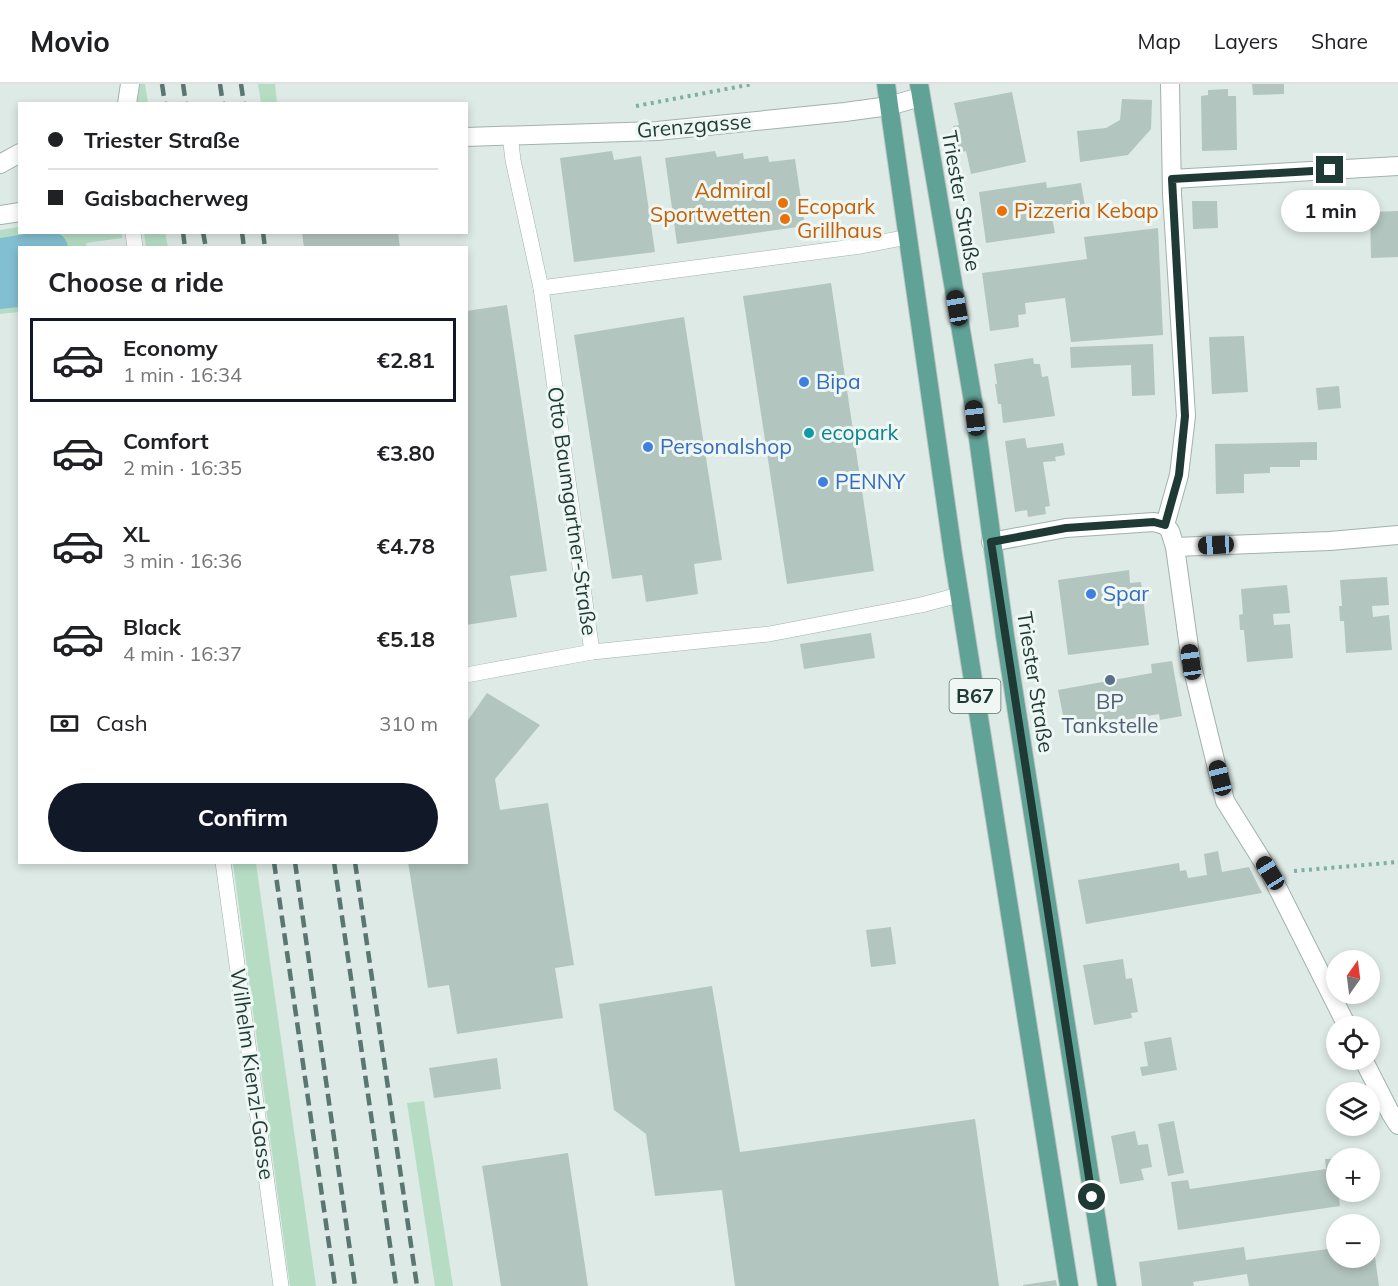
<!DOCTYPE html>
<html lang="en">
<head>
<meta charset="utf-8">
<style>
  :root { --surface:#fff; --page:#f2f2f2; --text:#202124; --muted:#757577; --line:#e0e0e0; --accent:#111827 }
  body { margin:0; font-family:Mulish,sans-serif; background:var(--page); color:var(--text); height:100vh; display:flex; flex-direction:column; font-size:22px; white-space:nowrap }
  * { box-sizing:border-box; margin:0 }
  p { font-size:20px; color:var(--muted) }
  .icon { flex:none; width:33px; height:33px; fill:none; stroke:currentColor; stroke-width:2; stroke-linecap:round; stroke-linejoin:round }
  .map { position:relative; flex:1; overflow:hidden }
  .side { position:absolute; left:18px; top:162px; width:450px; height:618px; display:flex; flex-direction:column; background:var(--surface); border-radius:0px; box-shadow:0 3px 9px #0003 }
  .side>* { flex:none }
  .guide { position:absolute; left:18px; top:18px; width:450px; height:132px; border-radius:0px; box-shadow:0 3px 9px #0003; display:grid; align-content:center; height:132px; padding:0 30px; background:var(--surface) }
  .needle { width:39px; rotate:14deg }
  .controls { position:absolute; left:1326px; top:866px; display:grid; gap:12px }
  .controls a { display:grid; place-items:center; width:54px; height:54px; border-radius:50%; background:var(--surface); box-shadow:0 3px 9px #0003; font-size:30px }
  .end { position:absolute; width:27px; height:27px; margin:-14px; border:8px solid #1f3a35; background:#fff; box-shadow:0 0 0 3px #fff }
  .from { border-radius:50% }
  .bubble { position:absolute; height:42px; border-radius:21px; background:var(--surface); box-shadow:0 3px 9px #0003; font-size:20px; font-weight:700; line-height:42px; text-align:center }
  .car { position:absolute; width:18px; height:36px; margin:-18px -9px; border-radius:8px; box-shadow:0 0 4px 2px #0007; background:linear-gradient(#222 24%,#8ab4d8 0 40%,#222 0 76%,#8ab4d8 0 86%,#222 0) }
  .guide b { display:flex; align-items:center; gap:21px; height:57px; font-size:22px }
  .guide b+b { border-top:2px solid var(--line) }
  .guide i { width:15px; height:15px; background:var(--text) }
  ul { padding:0; list-style:none }
  li { display:flex; align-items:center; gap:18px; height:84px; margin:0 12px 9px; padding:0 18px; border:3px solid transparent; border-radius:0px }
  li div { flex:1 }
  li b { display:block; font-size:22px }
  li em { font-style:normal; font-weight:700 }
  li.selected { border-color:var(--accent) }
  li>.icon { width:54px; height:54px; stroke-width:1.5 }
  h2 { padding:0 30px; font-size:27px; line-height:72px }
  .pay { display:flex; align-items:center; gap:15px; height:66px; padding:0 30px; font-size:22px }
  .pay p { margin-inline-start:auto }
  .button { display:flex; gap:12px; margin-top:auto; padding:12px 30px }
  .button a { flex:1; height:69px; border-radius:36px; background:var(--accent); color:#fff; font-size:24px; font-weight:700; line-height:69px; text-align:center }
  header { display:flex; align-items:center; gap:36px; box-sizing:border-box; height:84px; padding:0 30px; background:var(--surface); border-bottom:2px solid var(--line) }
  header strong { font-size:28px }
  nav { display:flex; gap:33px; margin-inline-start:auto; font-size:21px }
  .map>svg:first-child { display:block }
  .green { fill:#b6ddc4 }
  .water { fill:#83bfd2 }
  .building { fill:#b3c5bf }
  .lines { fill:none; stroke-linecap:round; stroke-linejoin:round }
  .service-casing { stroke:#a1b2ad; stroke-width:16 }
  .minor-casing { stroke:#a1b2ad; stroke-width:20 }
  .primary-casing { stroke:#bcc4c2; stroke-width:20 }
  .path { stroke:#7dafa4; stroke-width:4; stroke-dasharray:3 4.5; stroke-linecap:butt }
  .service { stroke:#fff; stroke-width:15 }
  .minor { stroke:#fff; stroke-width:18 }
  .primary { stroke:#61a296; stroke-width:18 }
  .rail { stroke:#597671; stroke-width:4.5; stroke-dasharray:12 6; stroke-linecap:butt }
  .route { stroke:#1f3a35; stroke-width:8 }
  .food-dot { fill:#e8710a; stroke:#eef7f3; stroke-width:2 }
  .shop-dot { fill:#3f7fe0; stroke:#eef7f3; stroke-width:2 }
  .culture-dot { fill:#0f9aa8; stroke:#eef7f3; stroke-width:2 }
  .service-dot { fill:#5c6f8a; stroke:#eef7f3; stroke-width:2 }
  .labels { text-anchor:middle; stroke-width:6; stroke-linejoin:round; paint-order:stroke }
  .shield { fill:#eef7f3; stroke:#5d736e; stroke-width:1.5 }
  .shield-label { font-size:20px; font-weight:bold; fill:#1f3a35 }
  .street-label { font-size:21px; fill:#1f3a35; stroke:#eef7f3 }
  .food-label { font-size:21px; fill:#c56008; stroke:#eef7f3; text-anchor:start }
  .shop-label { font-size:21px; fill:#366cbe; stroke:#eef7f3; text-anchor:start }
  .culture-label { font-size:21px; fill:#0d838f; stroke:#eef7f3; text-anchor:start }
  .service-label { font-size:21px; fill:#4e5e75; stroke:#eef7f3 }
</style>
</head>
<body>
<header>
<strong>Movio</strong>
<nav><a>Map</a><a>Layers</a><a>Share</a></nav>
</header>
<div class="map">
<svg width="1398" height="1202" viewBox="0 0 1398 1202">
  <rect width="100%" height="100%" fill="#deeae6"/>
  <!-- green -->
  <g class="green">
    <path d="M140 0H145L148 19H137Z"/>
    <path d="M258 0H275L277 19H261Z"/>
    <path d="M19 143 20 148 122 149V154L86 159 87 163 20 164 19 228 0 230V146Z"/>
    <path d="M144 149H165L168 163H146Z"/>
    <path d="M233 779H256L316 1202H290Z"/>
    <path d="M424 1017 453 1202H435L407 1019Z"/>
  </g>
  <!-- water -->
  <path class="water" d="M39 148C53 148 65 147 68 163L20 164 19 223 0 225V154Z"/>
  <!-- building -->
  <g class="building">
    <path d="M1252 0H1284V10L1253 11Z"/>
    <path d="M1228 5V12H1236L1237 66 1202 67 1201 12 1208 11V6Z"/>
    <path d="M1012 8 1026 78 971 90 966 67 959 69 953 42 959 41 954 19Z"/>
    <path d="M1122 15 1152 16 1151 45 1128 71 1080 78 1077 47 1106 44 1120 36Z"/>
    <path d="M612 67 614 76 641 72 655 168 574 178 560 74Z"/>
    <path d="M715 67 717 73 743 69 744 75 768 72 769 78 795 75 805 142 677 160 665 74Z"/>
    <path d="M1046 98 1047 104 1081 99 1086 128 1052 133 1055 149 986 159 979 108Z"/>
    <path d="M1192 117H1217L1218 144 1193 145Z"/>
    <path d="M1398 127V173L1371 174 1370 128Z"/>
    <path d="M1158 144 1163 251 1071 258 1065 214 1025 219 1026 230 1018 231 1019 243 990 247 982 189 1087 175 1084 153Z"/>
    <path d="M302 148H398L400 164H304Z"/>
    <path d="M831 199 874 487 787 500 743 212Z"/>
    <path d="M507 221 547 487 510 492 517 533 466 541V227Z"/>
    <path d="M684 233 722 476 694 480 698 510 646 518 642 491 612 495 574 251Z"/>
    <path d="M1244 252 1248 308 1212 310 1209 253Z"/>
    <path d="M1153 260 1155 311 1132 312 1131 281 1071 284 1070 263Z"/>
    <path d="M1033 274 1034 280H1040L1042 293 1048 292 1055 332 1003 339 1001 320H998L995 300H997L994 280Z"/>
    <path d="M1339 302 1341 324 1318 326 1316 304Z"/>
    <path d="M1025 354 1027 364 1063 359 1065 371 1055 373 1056 377 1043 378 1050 422 1045 423 1046 430 1028 433 1027 426 1015 428 1005 357Z"/>
    <path d="M1317 358V376H1300V383H1270V389L1244 390V409L1216 410 1215 360Z"/>
    <path d="M1129 486 1130 499 1141 498 1149 561 1068 571 1058 496Z"/>
    <path d="M1387 493 1389 521 1372 522 1373 533 1389 531 1392 566 1346 569 1344 537H1340L1339 522H1342L1340 496Z"/>
    <path d="M1287 501 1290 529 1273 530 1274 541 1290 540 1293 574 1247 578 1244 546H1240L1239 531 1243 530 1241 505Z"/>
    <path d="M871 549 875 574 804 585 800 560Z"/>
    <path d="M1172 577 1182 632 1160 636 1159 630 1066 646 1058 606 1152 589 1151 580Z"/>
    <path d="M487 609 540 641 495 695 500 726 548 719 574 881 555 884 563 934 457 950 449 901 428 904 408 778H466V639Z"/>
    <path d="M1218 767 1222 788 1249 783 1262 809 1086 840 1078 796 1179 779 1180 787 1186 786 1188 794 1207 791 1204 770Z"/>
    <path d="M891 843 896 880 871 883 866 846Z"/>
    <path d="M1123 875 1126 895 1132 894 1138 928 1131 929 1132 934 1094 941 1083 881Z"/>
    <path d="M712 902 740 1068 975 1035 999 1202H735L722 1106 655 1112 646 1050 614 1026 599 920Z"/>
    <path d="M1171 953 1177 986 1142 992 1140 983 1148 982 1144 958Z"/>
    <path d="M497 974 501 1005 434 1014 429 984Z"/>
    <path d="M1174 1037 1184 1089 1168 1092 1158 1040Z"/>
    <path d="M1135 1047 1138 1061 1148 1060 1152 1083 1141 1085 1144 1096 1120 1100 1111 1052Z"/>
    <path d="M568 1069 588 1202H501L482 1082Z"/>
    <path d="M1325 1075H1333L1336 1107H1338L1340 1122 1178 1146 1171 1098 1188 1096 1190 1105 1326 1085Z"/>
    <path d="M1370 1159H1373L1379 1202H1249L1247 1190 1193 1198 1194 1202H1142L1139 1178 1244 1163 1246 1176 1336 1164V1173H1370Z"/>
    <path d="M1056 1196 1057 1202H1023V1201Z"/>
  </g>
  <g class="lines">
    <defs>
      <g id="service">
        <path d="M510 51 513 76 541 204 592 568 769 550 921 521 959 511"/>
        <path d="M133 148 135 164"/>
        <path d="M541 204 861 162 908 153"/>
        <path d="M466 591 592 568"/>
        <path d="M223 778 281 1202"/>
      </g>
      <g id="minor">
        <path d="M1170 0 1172 110 1186 332 1179 391 1165 441 1170 447 1175 463 1191 578 1225 717 1270 789 1347 942"/>
        <path d="M127 20 130 0"/>
        <path d="M466 53 657 47 845 28 889 22 920 13"/>
        <path d="M0 80 20 69"/>
        <path d="M1172 95 1398 82"/>
        <path d="M0 131 20 128"/>
        <path d="M991 458 1066 444 1154 438 1165 441"/>
        <path d="M1175 463 1330 457 1398 451"/>
        <path d="M1363 975 1391 1030 1398 1041"/>
      </g>
      <g id="primary">
        <path d="M886 0 953 470 1069 1202"/>
        <path d="M919 0 973 317 1005 552 1107 1202"/>
      </g>
    </defs>
    <!-- service casing -->
    <use href="#service" class="service-casing"/>
    <!-- minor casing -->
    <use href="#minor" class="minor-casing"/>
    <!-- primary casing -->
    <use href="#primary" class="primary-casing"/>
    <!-- path -->
    <g class="path">
      <path d="M636 22 753 0"/>
      <path d="M1294 787 1398 778"/>
    </g>
    <!-- service -->
    <use href="#service" class="service"/>
    <!-- minor -->
    <use href="#minor" class="minor"/>
    <!-- primary -->
    <use href="#primary" class="primary"/>
    <!-- rail -->
    <g class="rail">
      <path d="M162 0 165 20"/>
      <path d="M183 0 186 20"/>
      <path d="M220 0 223 20"/>
      <path d="M241 0 244 20"/>
      <path d="M183 148 185 164"/>
      <path d="M203 148 206 164"/>
      <path d="M242 148 244 164"/>
      <path d="M263 148 265 164"/>
      <path d="M274 778 335 1202"/>
      <path d="M295 778 355 1202"/>
      <path d="M334 778 396 1202"/>
      <path d="M355 778 417 1202"/>
    </g>
  </g>
  <g class="lines">
    <!-- route -->
    <path class="route" d="M1092 1113 991 458 1066 444 1154 438 1165 441 1179 391 1185 332 1172 95 1330 86"/>
  </g>
  <!-- markers -->
  <g class="food-dot">
    <circle cx="783" cy="119" r="6"/>
    <circle cx="1002" cy="127" r="6"/>
    <circle cx="785" cy="135" r="6"/>
  </g>
  <g class="shop-dot">
    <circle cx="804" cy="298" r="6"/>
    <circle cx="648" cy="363" r="6"/>
    <circle cx="823" cy="398" r="6"/>
    <circle cx="1091" cy="510" r="6"/>
  </g>
  <circle class="culture-dot" cx="809" cy="349" r="6"/>
  <circle class="service-dot" cx="1110" cy="596" r="6"/>
  <g class="labels">
    <!-- shield labels -->
    <rect class="shield" x="949.5" y="595" width="51" height="34" rx="4.5"/>
    <g class="shield-label">
      <text x="975" y="619">B67</text>
    </g>
    <!-- street labels -->
    <g class="street-label">
      <text transform="translate(694 42) rotate(-5)" y="7">Grenzgasse</text>
      <text transform="translate(961 117) rotate(80)" y="7">Triester Straße</text>
      <text transform="translate(572 427) rotate(82)" y="7">Otto Baumgartner-Straße</text>
      <text transform="translate(1035 598) rotate(81)" y="7">Triester Straße</text>
      <text transform="translate(252 990) rotate(82)" y="7">Wilhelm Kienzl-Gasse</text>
    </g>
    <!-- food labels -->
    <g class="food-label">
      <text x="771" y="114" text-anchor="end">Admiral<tspan x="771" dy="24">Sportwetten</tspan></text>
      <text x="797" y="130">Ecopark<tspan x="797" dy="24">Grillhaus</tspan></text>
      <text x="1014" y="134">Pizzeria Kebap</text>
    </g>
    <!-- shop labels -->
    <g class="shop-label">
      <text x="816" y="305">Bipa</text>
      <text x="660" y="370">Personalshop</text>
      <text x="835" y="405">PENNY</text>
      <text x="1103" y="517">Spar</text>
    </g>
    <!-- culture labels -->
    <g class="culture-label">
      <text x="821" y="356">ecopark</text>
    </g>
    <!-- service labels -->
    <g class="service-label">
      <text x="1110" y="625">BP<tspan x="1110" dy="24">Tankstelle</tspan></text>
    </g>
  </g>
</svg>
<div class="controls">
<a><svg class="needle" viewBox="-14 -14 28 28"><path d="M0-13l5 13h-10z" fill="#e53935"/><path d="M0 13l5-13h-10z" fill="#757577"/></svg></a>
<a><svg class="icon" aria-label="locate" viewBox="0 0 24 24"><circle cx="12" cy="12" r="6"/><path d="M12 2v4M12 18v4M2 12h4M18 12h4"/></svg></a>
<a><svg class="icon" aria-label="layers" viewBox="0 0 24 24"><path d="M12 4l9 5-9 5-9-5zM3 14l9 5 9-5"/></svg></a>
<a>+</a>
<a>−</a>
</div>
<i class="end from" style="left:1092px;top:1113px"></i>
<i class="end" style="left:1330px;top:86px"></i>
<div class="bubble" style="left:1281px;top:106px;width:99px">1 min</div>
<i class="car" style="left:957px;top:224px;rotate:350deg"></i>
<i class="car" style="left:975px;top:334px;rotate:353deg"></i>
<i class="car" style="left:1216px;top:461px;rotate:267deg"></i>
<i class="car" style="left:1191px;top:578px;rotate:352deg"></i>
<i class="car" style="left:1220px;top:694px;rotate:346deg"></i>
<i class="car" style="left:1270px;top:789px;rotate:328deg"></i>
<div class="guide">
<b><i class="from"></i>Triester Straße</b>
<b><i></i>Gaisbacherweg</b>
</div>
<section class="side">
<h2>Choose a ride</h2>
<ul>
<li class="selected"><svg class="icon" aria-label="car" viewBox="0 0 24 24"><path d="M5 17H2v-5l4-1 3-4h7l3 4 3 1v5h-3M9 17h6M6 11h13"/><circle cx="7" cy="17" r="2"/><circle cx="17" cy="17" r="2"/></svg><div><b>Economy</b><p>1 min · 16:34</p></div><em>€2.81</em></li>
<li><svg class="icon" aria-label="car" viewBox="0 0 24 24"><path d="M5 17H2v-5l4-1 3-4h7l3 4 3 1v5h-3M9 17h6M6 11h13"/><circle cx="7" cy="17" r="2"/><circle cx="17" cy="17" r="2"/></svg><div><b>Comfort</b><p>2 min · 16:35</p></div><em>€3.80</em></li>
<li><svg class="icon" aria-label="car" viewBox="0 0 24 24"><path d="M5 17H2v-5l4-1 3-4h7l3 4 3 1v5h-3M9 17h6M6 11h13"/><circle cx="7" cy="17" r="2"/><circle cx="17" cy="17" r="2"/></svg><div><b>XL</b><p>3 min · 16:36</p></div><em>€4.78</em></li>
<li><svg class="icon" aria-label="car" viewBox="0 0 24 24"><path d="M5 17H2v-5l4-1 3-4h7l3 4 3 1v5h-3M9 17h6M6 11h13"/><circle cx="7" cy="17" r="2"/><circle cx="17" cy="17" r="2"/></svg><div><b>Black</b><p>4 min · 16:37</p></div><em>€5.18</em></li>
</ul>
<div class="pay"><svg class="icon" aria-label="cash" viewBox="0 0 24 24"><path d="M3 7h18v10H3z"/><circle cx="12" cy="12" r="2"/></svg>Cash<p>310 m</p></div>
<div class="button"><a>Confirm</a></div>
</section>
</div>
</body>
</html>
